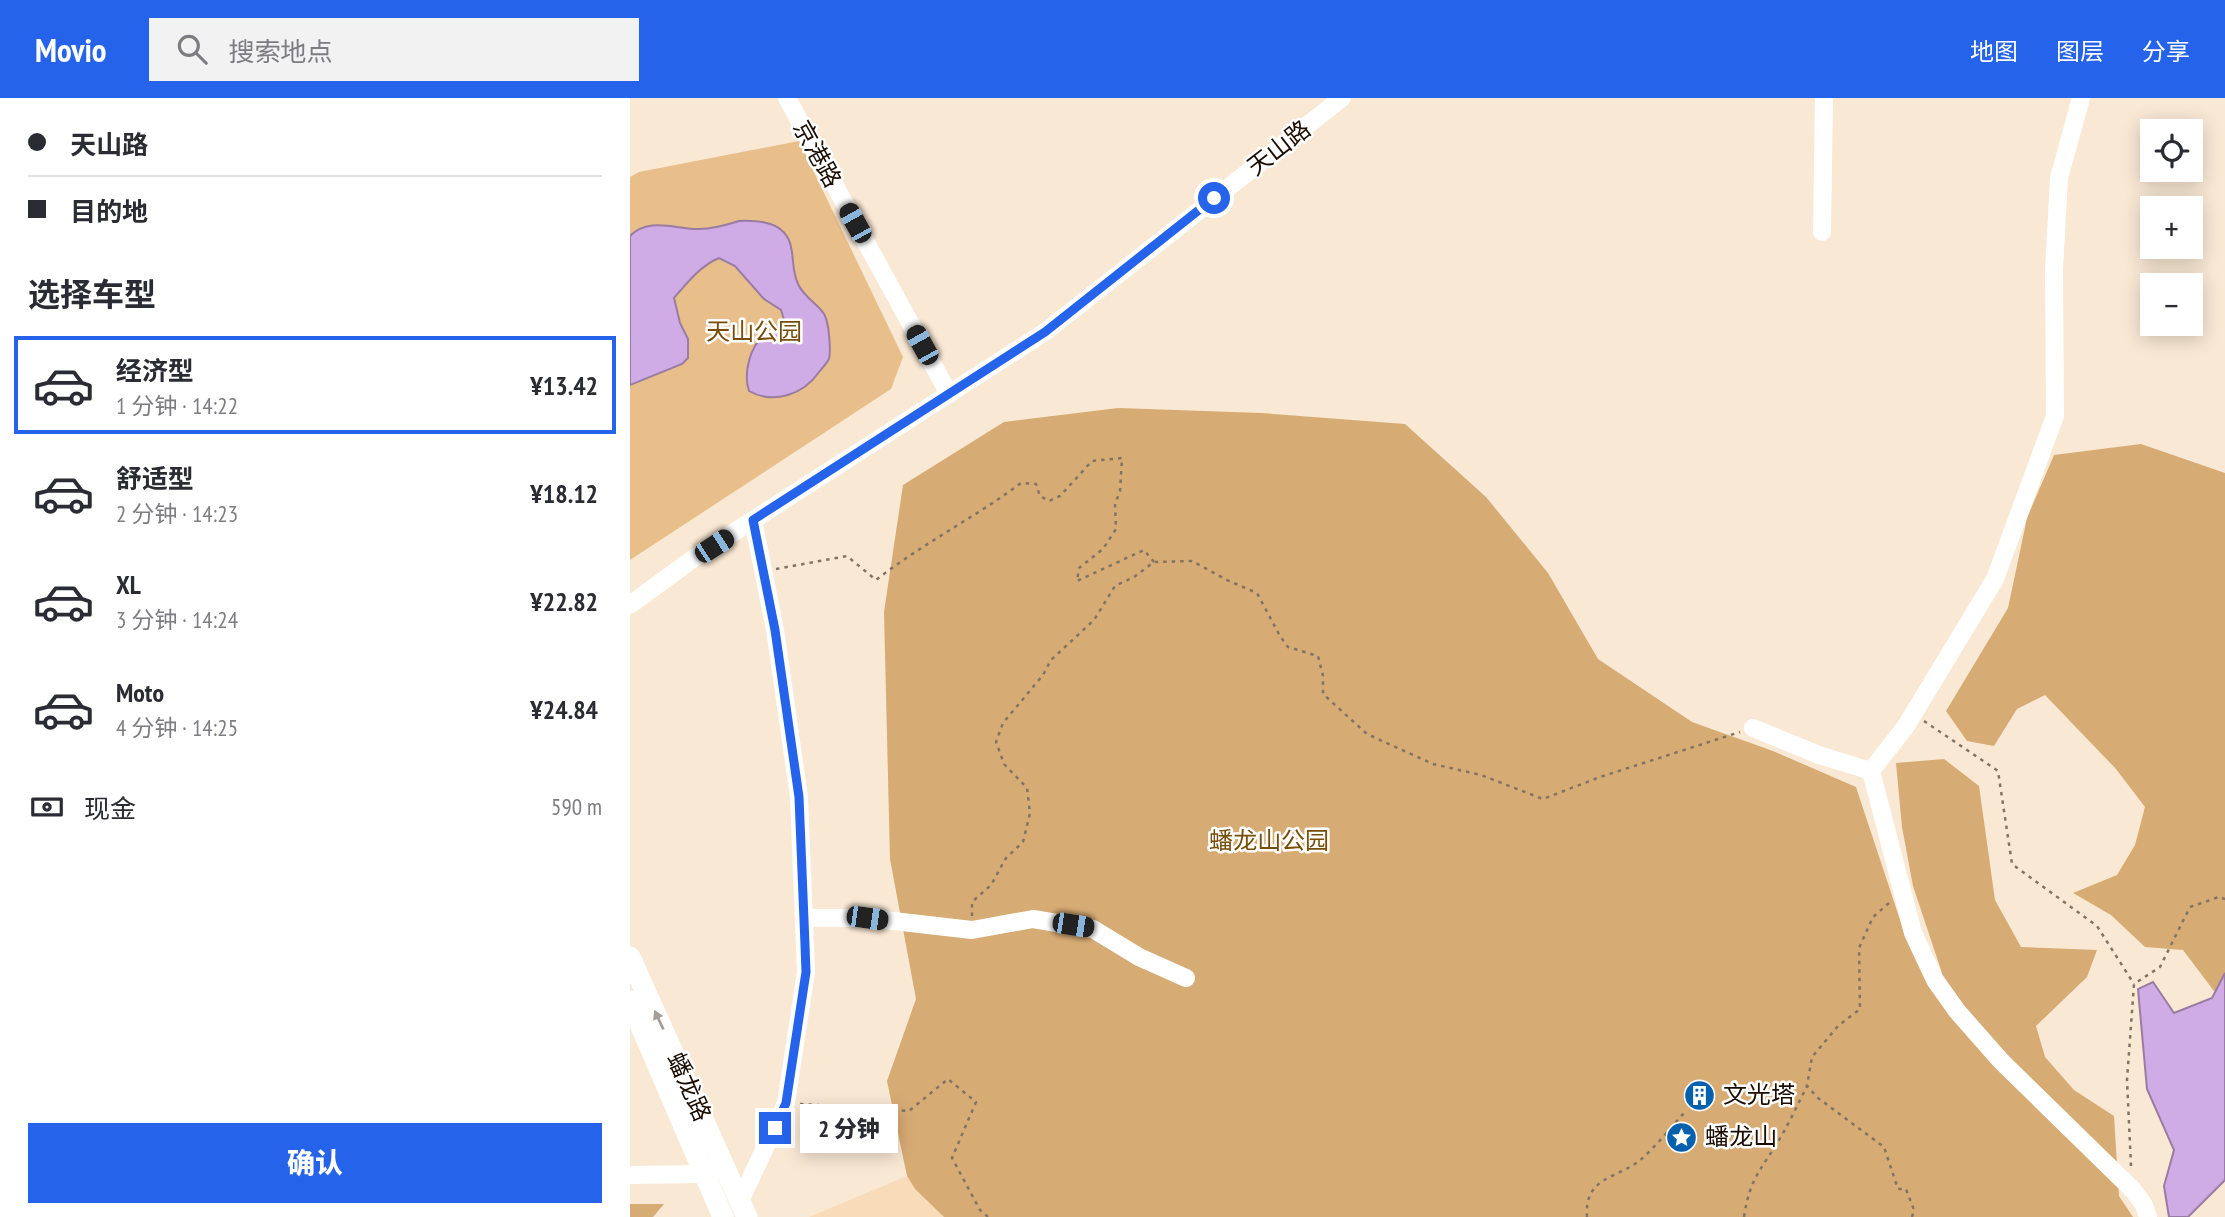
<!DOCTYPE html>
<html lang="zh">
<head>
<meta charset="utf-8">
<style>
  :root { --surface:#fff; --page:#f2f2f3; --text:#2b2b33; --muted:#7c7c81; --line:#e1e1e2; --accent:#2563eb }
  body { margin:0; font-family:"PT Sans Narrow","Noto Sans SC",sans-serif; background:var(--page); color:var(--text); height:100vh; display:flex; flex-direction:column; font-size:26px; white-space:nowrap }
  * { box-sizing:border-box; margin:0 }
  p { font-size:23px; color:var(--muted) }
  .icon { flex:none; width:38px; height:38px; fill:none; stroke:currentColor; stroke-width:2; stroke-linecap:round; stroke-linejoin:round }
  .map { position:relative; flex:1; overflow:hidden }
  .side { display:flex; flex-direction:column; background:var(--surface); width:630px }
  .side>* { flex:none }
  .hud { display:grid; align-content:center; height:154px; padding:0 28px; background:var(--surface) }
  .controls { position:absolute; left:1510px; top:21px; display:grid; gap:14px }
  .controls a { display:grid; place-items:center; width:63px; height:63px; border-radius:0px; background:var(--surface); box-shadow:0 4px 18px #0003; font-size:35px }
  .end { position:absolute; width:32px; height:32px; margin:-16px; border:9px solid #2563eb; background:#fff; box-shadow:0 0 0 4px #fff }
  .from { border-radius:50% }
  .bubble { position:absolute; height:49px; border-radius:0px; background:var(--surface); box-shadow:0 4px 18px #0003; font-size:23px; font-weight:800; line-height:49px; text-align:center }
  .car { position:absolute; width:21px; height:42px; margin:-21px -10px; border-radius:9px; box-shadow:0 0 5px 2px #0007; background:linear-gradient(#222 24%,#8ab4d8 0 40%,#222 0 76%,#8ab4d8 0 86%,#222 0) }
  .hud b { display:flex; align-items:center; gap:24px; height:66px; font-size:26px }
  .hud b+b { border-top:2px solid var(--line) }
  .hud i { width:18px; height:18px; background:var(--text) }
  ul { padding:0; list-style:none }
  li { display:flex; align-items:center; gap:21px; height:98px; margin:0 14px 10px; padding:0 14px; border:4px solid transparent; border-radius:0px }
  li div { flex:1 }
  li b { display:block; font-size:26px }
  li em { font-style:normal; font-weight:800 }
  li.selected { border-color:var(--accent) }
  li>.icon { width:63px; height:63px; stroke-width:1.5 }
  h2 { padding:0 28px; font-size:32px; line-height:84px }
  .pay { display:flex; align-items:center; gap:18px; height:77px; padding:0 28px; font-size:26px }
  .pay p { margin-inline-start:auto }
  .primary-button { display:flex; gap:14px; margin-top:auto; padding:14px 28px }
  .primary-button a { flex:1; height:80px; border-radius:0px; background:var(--accent); color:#fff; font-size:28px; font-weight:800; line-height:80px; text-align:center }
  header { display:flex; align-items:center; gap:42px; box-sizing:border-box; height:98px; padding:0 35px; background:var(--accent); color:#fff }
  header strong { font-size:33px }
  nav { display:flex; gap:38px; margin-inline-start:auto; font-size:24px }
  .search { width:490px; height:63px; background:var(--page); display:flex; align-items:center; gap:18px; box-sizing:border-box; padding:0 24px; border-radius:0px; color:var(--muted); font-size:26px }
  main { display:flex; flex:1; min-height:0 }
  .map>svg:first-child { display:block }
  .built { fill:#f8dcba }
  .green { fill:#e8be8a }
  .forest { fill:#d7ab74 }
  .water { fill:#d0ace6; stroke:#997ca1; stroke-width:2 }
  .building { fill:#a8c98e }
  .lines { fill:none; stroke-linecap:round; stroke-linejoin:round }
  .path { stroke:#827363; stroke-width:2.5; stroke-dasharray:3.5 5; stroke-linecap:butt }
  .minor { stroke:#fff; stroke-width:18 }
  .major { stroke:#fff; stroke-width:21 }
  .oneway { fill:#a39e99 }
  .route { stroke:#2563eb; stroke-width:9 }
  .labels { text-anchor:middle; stroke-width:5; stroke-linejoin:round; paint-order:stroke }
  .street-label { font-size:24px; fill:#1a0c00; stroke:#fff }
  .park-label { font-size:24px; fill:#774d07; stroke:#fff }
  .poi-label { font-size:24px; fill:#1a0c00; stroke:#fff; text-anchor:start }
</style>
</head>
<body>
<header>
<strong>Movio</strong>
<div class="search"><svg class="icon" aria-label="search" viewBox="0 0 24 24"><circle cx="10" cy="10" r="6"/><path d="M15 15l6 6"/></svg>搜索地点</div>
<nav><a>地图</a><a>图层</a><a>分享</a></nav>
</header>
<main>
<section class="side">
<div class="hud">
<b><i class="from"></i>天山路</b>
<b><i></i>目的地</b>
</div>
<h2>选择车型</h2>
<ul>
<li class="selected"><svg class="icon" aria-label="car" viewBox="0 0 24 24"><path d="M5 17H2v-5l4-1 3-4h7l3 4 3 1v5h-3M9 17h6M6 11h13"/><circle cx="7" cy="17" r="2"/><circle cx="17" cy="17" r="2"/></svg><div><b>经济型</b><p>1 分钟 · 14:22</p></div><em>¥13.42</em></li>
<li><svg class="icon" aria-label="car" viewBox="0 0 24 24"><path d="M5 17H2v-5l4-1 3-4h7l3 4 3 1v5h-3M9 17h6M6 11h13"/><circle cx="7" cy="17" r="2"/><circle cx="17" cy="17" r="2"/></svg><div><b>舒适型</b><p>2 分钟 · 14:23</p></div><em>¥18.12</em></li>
<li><svg class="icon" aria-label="car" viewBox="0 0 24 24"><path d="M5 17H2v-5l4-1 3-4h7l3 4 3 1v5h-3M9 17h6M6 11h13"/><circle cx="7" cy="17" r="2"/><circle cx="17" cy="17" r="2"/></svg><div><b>XL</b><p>3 分钟 · 14:24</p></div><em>¥22.82</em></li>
<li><svg class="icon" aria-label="car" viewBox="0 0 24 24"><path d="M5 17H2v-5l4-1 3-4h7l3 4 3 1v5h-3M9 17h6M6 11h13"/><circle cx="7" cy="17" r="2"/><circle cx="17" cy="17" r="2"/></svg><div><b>Moto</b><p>4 分钟 · 14:25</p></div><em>¥24.84</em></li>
</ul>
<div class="pay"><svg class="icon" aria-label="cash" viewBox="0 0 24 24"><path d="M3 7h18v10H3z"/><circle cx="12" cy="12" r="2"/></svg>现金<p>590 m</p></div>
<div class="primary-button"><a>确认</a></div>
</section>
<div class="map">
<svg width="1595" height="1119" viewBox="0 0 1595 1119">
  <rect width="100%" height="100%" fill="#f9e8d4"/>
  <!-- built -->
  <path class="built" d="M277 1078 285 1091 314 1119H179Z"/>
  <!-- green -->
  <path class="green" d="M169 43 273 259 261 291 0 462V79L9 74Z"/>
  <!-- forest -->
  <g class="forest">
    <path d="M488 310 631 315 775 326 856 399 918 475 968 561 1062 624 1143 653 1226 689 1276 840 1312 875 1283 788 1272 729 1266 665 1314 661 1349 688 1365 802 1391 849 1467 852 1457 879 1406 928 1415 959 1444 992 1484 1018 1489 1098 1503 1119H314L285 1091 277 1078 257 983 286 901 260 761 254 514 273 387 374 324Z"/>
    <path d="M1511 346 1595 375V891L1584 893 1553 852 1515 849 1481 817 1443 795 1487 777 1505 747 1515 709 1486 671 1415 597 1387 611 1364 648 1337 643 1316 613 1378 510 1397 420 1424 357Z"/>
    <path d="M0 1106H34L23 1119H0Z"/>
  </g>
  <!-- water -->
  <g class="water">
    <path d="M109 123C130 122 156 124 161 149 164 162 162 173 168 186 174 200 191 208 195 218 199 226 201 253 199 261 197 265 192 270 189 274 174 296 144 307 119 293 113 275 120 247 136 236 144 231 148 229 154 222L151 212 134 201 105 168 89 160C70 168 57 185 44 200L50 225 58 241V260L52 266 0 287V138C19 118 48 132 70 131 84 131 96 127 109 123Z"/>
    <path d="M1595 875V1082L1558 1119H1539L1534 1088 1544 1052 1517 991 1508 891 1523 884 1544 915 1582 900Z"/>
  </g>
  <!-- building -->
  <path class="building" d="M1069 987 1078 991 1080 1001 1072 1007 1062 1003 1061 993Z"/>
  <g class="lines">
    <!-- path -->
    <g class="path">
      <path d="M146 471 217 458 246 482C292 446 344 420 391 385L406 386 410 398 419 403 430 398 462 363 492 360 490 393 485 406 486 431 473 451 449 470 447 483 514 452 524 464"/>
      <path d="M1294 623 1368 673 1382 766 1467 828 1504 886"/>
      <path d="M1259 805 1243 819 1229 850 1230 911 1208 928 1182 959 1177 988 1188 1000 1254 1049 1268 1091H1276L1284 1112 1282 1119"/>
      <path d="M342 818V804L361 787 376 760 393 744 400 715 397 690 374 666 366 644 373 625 413 577 421 562 464 522 485 488 504 479 524 464 562 463 597 482 627 495 650 538 658 549 688 558 693 578V596L737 636 803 666 851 677 913 701 970 679 1110 634"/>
      <path d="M170 1006 279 1013 318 981 346 1004 322 1060 350 1112 358 1119"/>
      <path d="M1501 1068 1497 982 1504 886 1530 869 1560 809 1589 799 1595 801"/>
      <path d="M957 1119C954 1079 986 1081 1009 1063 1026 1049 1040 1030 1055 1014"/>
      <path d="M1114 1119C1120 1078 1133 1070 1152 1037 1161 1021 1169 1004 1177 988"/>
    </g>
    <!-- minor -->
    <g class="minor">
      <path d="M157 0 319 296"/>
      <path d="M1192 134 1194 0"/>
      <path d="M0 507 64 460 415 234 712 0"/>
      <path d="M1123 630 1189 657 1241 673 1276 628 1365 481 1425 318 1424 172 1429 80 1451 0"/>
      <path d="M1241 673 1283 835 1305 882 1327 913 1371 963 1503 1092 1514 1107 1518 1119"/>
      <path d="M174 820H237L342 832 403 821 463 831 509 859 556 880"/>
      <path d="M0 1077 74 1076 83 1072"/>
      <path d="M110 1103 156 1005 176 874 169 699 145 532 123 422"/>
    </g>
    <!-- major -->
    <g class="major">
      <path d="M0 859 117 1119"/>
      <path d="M0 903 93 1119"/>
    </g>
  </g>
  <!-- one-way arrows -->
  <defs><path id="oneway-solid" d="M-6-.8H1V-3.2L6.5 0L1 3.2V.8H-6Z" transform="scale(1.75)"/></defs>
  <use class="oneway" href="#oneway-solid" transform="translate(29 922) rotate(-115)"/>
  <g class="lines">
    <!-- route -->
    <path class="route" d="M145 1030 156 1005 176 874 175 847 169 699 145 532 123 422 415 234 584 100"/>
  </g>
  <!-- icons -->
  <defs>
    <symbol id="building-disc" viewBox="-11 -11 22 22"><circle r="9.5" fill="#0560ad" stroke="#fff"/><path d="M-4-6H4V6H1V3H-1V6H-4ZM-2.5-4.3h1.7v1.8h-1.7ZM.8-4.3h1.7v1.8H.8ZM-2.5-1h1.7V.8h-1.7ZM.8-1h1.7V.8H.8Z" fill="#fff"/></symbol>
    <symbol id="sight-disc" viewBox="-11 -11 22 22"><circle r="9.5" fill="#0560ad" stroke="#fff"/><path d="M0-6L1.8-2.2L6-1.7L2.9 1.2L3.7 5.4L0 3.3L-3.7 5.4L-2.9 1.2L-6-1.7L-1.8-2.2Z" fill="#fff"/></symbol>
  </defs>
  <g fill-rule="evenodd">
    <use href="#building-disc" x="1052" y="980" width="35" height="35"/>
    <use href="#sight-disc" x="1034" y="1022" width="35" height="35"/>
  </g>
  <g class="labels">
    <!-- street labels -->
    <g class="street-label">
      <text transform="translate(649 50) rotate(-38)" y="8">天山路</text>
      <text transform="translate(187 56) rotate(61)" y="8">京港路</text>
      <text transform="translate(59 989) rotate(66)" y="8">蟠龙路</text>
    </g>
    <!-- park labels -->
    <g class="park-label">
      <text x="124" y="242">天山公园</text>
      <text x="639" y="751">蟠龙山公园</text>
    </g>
    <!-- poi labels -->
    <g class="poi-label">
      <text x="1093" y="1005">文光塔</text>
      <text x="1075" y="1047">蟠龙山</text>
    </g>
  </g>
</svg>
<div class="controls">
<a><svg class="icon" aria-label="locate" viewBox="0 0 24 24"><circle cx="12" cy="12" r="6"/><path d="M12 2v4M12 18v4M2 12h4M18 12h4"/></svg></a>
<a>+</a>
<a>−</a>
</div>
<i class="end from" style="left:584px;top:100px"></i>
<i class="end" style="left:145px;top:1030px"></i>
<div class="bubble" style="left:170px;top:1006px;width:98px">2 分钟</div>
<i class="car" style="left:225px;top:125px;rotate:331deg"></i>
<i class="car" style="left:292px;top:247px;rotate:331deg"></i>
<i class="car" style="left:84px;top:448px;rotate:57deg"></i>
<i class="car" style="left:237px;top:820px;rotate:98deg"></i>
<i class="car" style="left:443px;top:827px;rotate:99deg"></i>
</div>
</main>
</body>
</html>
